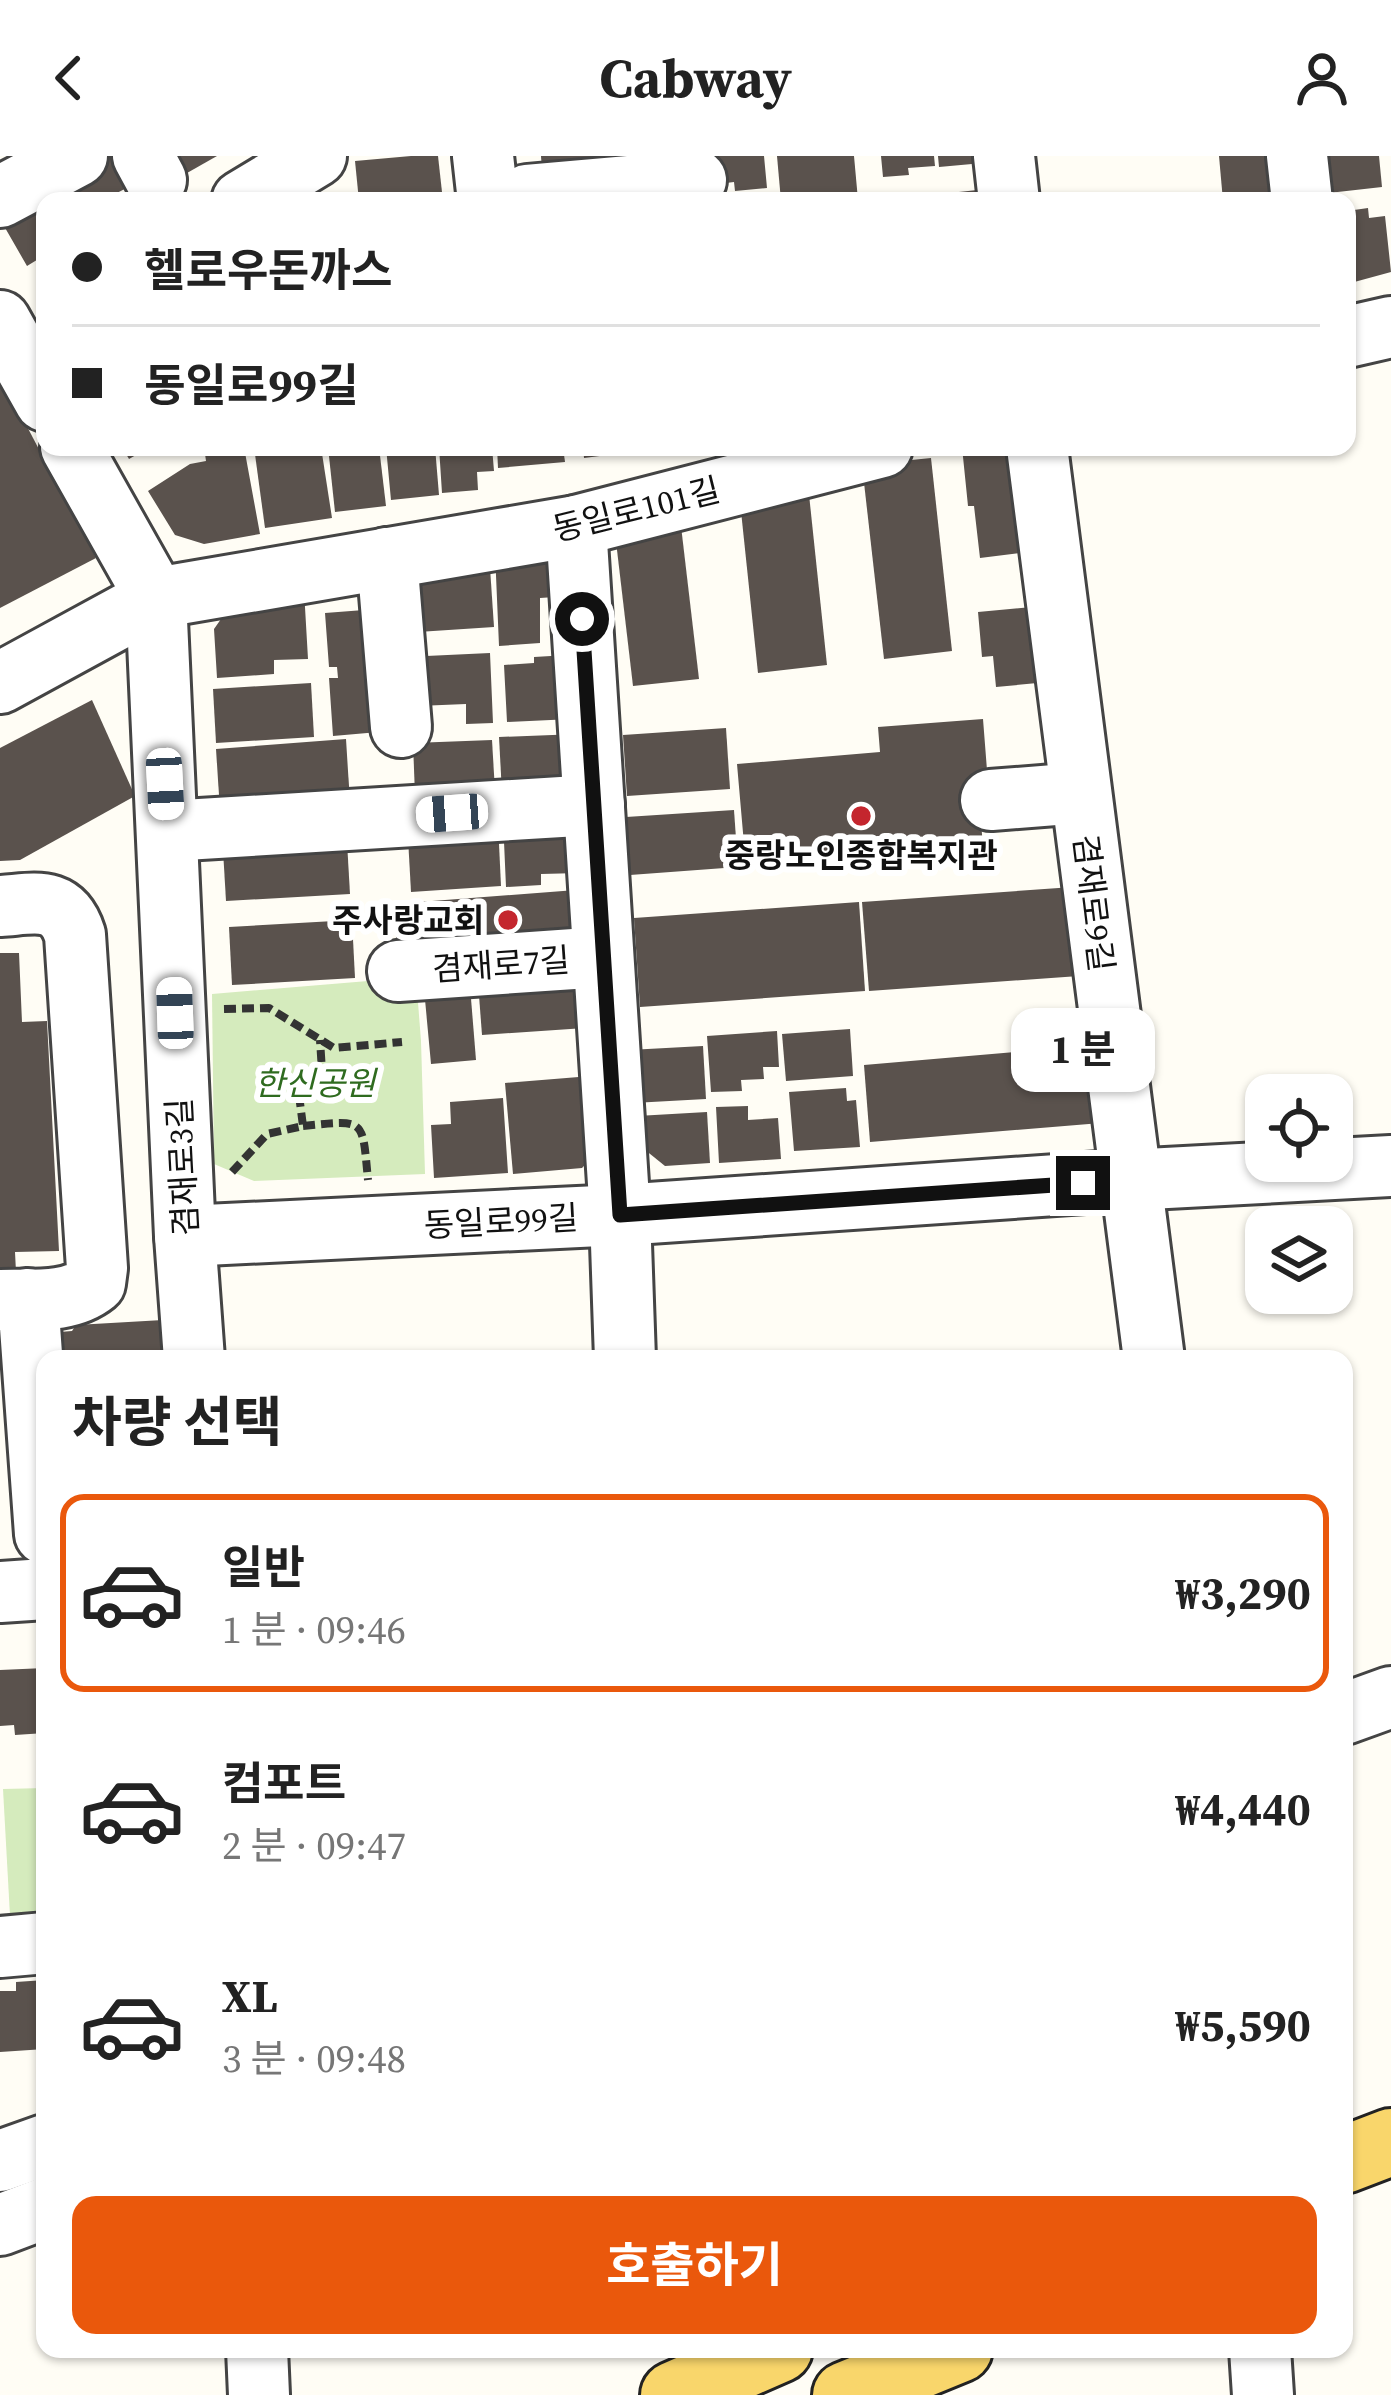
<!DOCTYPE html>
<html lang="ko">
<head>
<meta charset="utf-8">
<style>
  :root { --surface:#fff; --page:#f2f2f2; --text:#222; --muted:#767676; --line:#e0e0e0; --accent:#ea580c }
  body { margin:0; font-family:"Source Serif 4","Noto Sans KR",serif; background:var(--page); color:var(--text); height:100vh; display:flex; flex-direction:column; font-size:45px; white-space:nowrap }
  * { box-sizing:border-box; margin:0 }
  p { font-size:39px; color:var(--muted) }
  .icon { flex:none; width:66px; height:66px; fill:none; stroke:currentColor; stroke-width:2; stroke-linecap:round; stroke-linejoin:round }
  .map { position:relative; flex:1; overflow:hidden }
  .side { position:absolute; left:36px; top:1194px; width:1317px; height:1008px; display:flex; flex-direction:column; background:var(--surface); border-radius:24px; box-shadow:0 3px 9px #0004 }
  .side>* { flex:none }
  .top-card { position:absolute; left:36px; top:36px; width:1320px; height:264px; border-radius:24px; box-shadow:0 3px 9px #0004; display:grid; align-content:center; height:264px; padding:0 36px; background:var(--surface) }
  .tools { position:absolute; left:1245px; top:918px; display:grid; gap:24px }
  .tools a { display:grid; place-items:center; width:108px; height:108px; border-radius:24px; background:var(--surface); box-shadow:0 3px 9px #0004; font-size:60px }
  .end { position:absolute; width:54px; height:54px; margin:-27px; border:15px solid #111; background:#fff; box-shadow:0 0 0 6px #fff }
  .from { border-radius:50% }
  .bubble { position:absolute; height:84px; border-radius:24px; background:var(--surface); box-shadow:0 3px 9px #0004; font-size:39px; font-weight:700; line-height:84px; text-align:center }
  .car { position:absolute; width:36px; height:72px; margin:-36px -18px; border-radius:15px; box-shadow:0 0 9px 3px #0007; background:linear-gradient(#fff 24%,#345 0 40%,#fff 0 76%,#345 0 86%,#fff 0) }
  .top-card b { display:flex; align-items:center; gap:42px; height:114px; font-size:45px }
  .top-card b+b { border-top:3px solid var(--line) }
  .top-card i { width:30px; height:30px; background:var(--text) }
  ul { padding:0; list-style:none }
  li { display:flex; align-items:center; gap:36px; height:198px; margin:0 24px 18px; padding:0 12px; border:6px solid transparent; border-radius:24px }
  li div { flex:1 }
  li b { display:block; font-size:45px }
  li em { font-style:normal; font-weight:700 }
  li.current { border-color:var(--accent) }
  li>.icon { width:108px; height:108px; stroke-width:1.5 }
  h2 { padding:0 36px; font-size:54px; line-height:144px }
  .action { display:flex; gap:24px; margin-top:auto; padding:24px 36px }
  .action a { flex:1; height:138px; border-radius:24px; background:var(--accent); color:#fff; font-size:48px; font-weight:700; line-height:138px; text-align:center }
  header { display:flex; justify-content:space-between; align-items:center; height:156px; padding:0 36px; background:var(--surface); font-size:54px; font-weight:700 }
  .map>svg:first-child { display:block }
  .green { fill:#d5ebbd }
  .building { fill:#5a524d }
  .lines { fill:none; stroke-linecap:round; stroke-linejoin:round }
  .minor-casing { stroke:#444; stroke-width:66 }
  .major-casing { stroke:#222; stroke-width:72 }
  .path { stroke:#333; stroke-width:8; stroke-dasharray:12 6; stroke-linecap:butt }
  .minor { stroke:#fff; stroke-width:60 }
  .major { stroke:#f9d66b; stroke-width:66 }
  .route { stroke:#111; stroke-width:15 }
  .poi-dot { fill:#c4262e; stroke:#fff; stroke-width:4.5 }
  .labels { text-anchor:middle; stroke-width:12; stroke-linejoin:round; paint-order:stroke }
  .street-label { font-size:33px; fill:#111; stroke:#fff }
  .poi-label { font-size:33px; font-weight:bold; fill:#111; stroke:#fff }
  .park-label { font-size:33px; font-style:italic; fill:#2f6b1f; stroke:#fff }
</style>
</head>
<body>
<header><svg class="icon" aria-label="back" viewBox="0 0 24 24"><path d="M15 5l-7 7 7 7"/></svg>Cabway<svg class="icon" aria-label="person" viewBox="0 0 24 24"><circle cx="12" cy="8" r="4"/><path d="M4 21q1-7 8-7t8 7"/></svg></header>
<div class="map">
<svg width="1391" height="2239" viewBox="0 0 1391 2239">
  <rect width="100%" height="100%" fill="#fffdf5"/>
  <!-- green -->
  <g class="green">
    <path d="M416 821 421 885 425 1018 254 1025 214 1008 212 838Z"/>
    <path d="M45 1632V1777L11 1778 3 1633Z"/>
  </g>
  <!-- building -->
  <g class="building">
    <path d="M101 0H134L146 22 113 39 117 45H76L63 20Z"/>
    <path d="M153 0H217L180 21Z"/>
    <path d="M411 0H438L443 45H359L355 5Z"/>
    <path d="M541 0H629L542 14Z"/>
    <path d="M716 0H764L767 32 735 35 734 26 718 28Z"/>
    <path d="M777 0H854L858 44 781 45Z"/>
    <path d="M881 0H934L935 10 908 12 909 19 883 21Z"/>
    <path d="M938 0H983V7L939 11Z"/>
    <path d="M1219 0H1288L1291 41 1223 45Z"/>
    <path d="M1307 0H1379L1382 31 1311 39Z"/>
    <path d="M57 26 67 45H45V99L27 110 0 63Z"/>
    <path d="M996 32 998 45H903V42Z"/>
    <path d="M757 38 758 45H723V42Z"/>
    <path d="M1368 52 1369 62 1385 60 1391 116 1347 128V55Z"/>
    <path d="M0 219 96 402 0 452Z"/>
    <path d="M122 291H150L129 303Z"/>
    <path d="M204 291H244L260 378 204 388 175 379 148 335 190 308 206 305Z"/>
    <path d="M254 291H321L332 362 265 372Z"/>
    <path d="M328 291H379L386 350 335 356Z"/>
    <path d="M386 291H435L439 339 391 344Z"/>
    <path d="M439 291H492L494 315 477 316 478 334 442 337Z"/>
    <path d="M497 291H563L565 306 498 312Z"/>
    <path d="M583 291H647V294L584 302Z"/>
    <path d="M962 291H1017L1028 396 980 402 974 350H968Z"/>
    <path d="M931 302 952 495 884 503 862 309Z"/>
    <path d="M808 329 827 509 758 517 739 336Z"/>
    <path d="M681 370 699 523 633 530 615 377Z"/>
    <path d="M546 385 570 440 540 442V487L499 490 495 396Z"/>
    <path d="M489 397 494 471 418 476 413 410Z"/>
    <path d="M304 434 308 503 274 504V518L217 522 214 473 233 446Z"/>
    <path d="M1042 450 1048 526 996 531 993 500 982 501 978 456Z"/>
    <path d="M364 454 390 575 333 580 329 522H338L337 511H329L325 457Z"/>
    <path d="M490 497 493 567 466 568V548L418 550 405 501Z"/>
    <path d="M568 499 572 563 507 566 504 509 534 507V501Z"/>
    <path d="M311 527 314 581 216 587 213 533Z"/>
    <path d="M92 544 135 640 20 704 0 705V592Z"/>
    <path d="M983 563 988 627 978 628 983 691 746 711 737 608 880 596 878 571Z"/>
    <path d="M726 572 730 633 627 640 623 579Z"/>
    <path d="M578 578 580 634 502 637 499 581Z"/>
    <path d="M346 583 350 646 240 653 219 639 216 593Z"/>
    <path d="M492 584 495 635 415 639 413 587Z"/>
    <path d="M734 654 738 711 630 719 626 661Z"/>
    <path d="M578 660 580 717 541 718V729L506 731 503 663Z"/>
    <path d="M498 667 501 730 411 736 408 682Z"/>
    <path d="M347 686 350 738 226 745 223 694Z"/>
    <path d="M1087 730 1093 819 869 835 862 746Z"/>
    <path d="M576 734 579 779 398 804 393 748Z"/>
    <path d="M859 746 865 835 640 851 634 762Z"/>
    <path d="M352 764 355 822 232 829 229 771Z"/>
    <path d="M0 797H19L22 866 47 865 59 1095 15 1096 16 1116 0 1117Z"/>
    <path d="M581 817 585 872 482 879 478 826Z"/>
    <path d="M469 818 476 904 431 908 423 822Z"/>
    <path d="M850 873 853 920 786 925 782 878Z"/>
    <path d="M777 875 779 911H763L764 923 741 924 742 935 711 936 707 880Z"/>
    <path d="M1095 889 1101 967 870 986 864 909Z"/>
    <path d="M703 890 706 943 633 947 629 894Z"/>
    <path d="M591 920 597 996 582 1012 513 1018 505 927Z"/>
    <path d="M846 932 847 945 856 944 860 991 794 995 789 936Z"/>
    <path d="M503 942 508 1017 434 1022 431 969 451 968 450 946Z"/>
    <path d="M748 950V964L778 962 781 1003 719 1007 716 951Z"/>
    <path d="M707 956 710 1007 665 1010 639 989 637 960Z"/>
    <path d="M163 1164 165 1203H48L47 1177 72 1175 76 1169Z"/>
    <path d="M45 1512V1577L15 1579 14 1569 0 1570V1514Z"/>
    <path d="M45 1824V1893L0 1896V1835H16V1826Z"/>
  </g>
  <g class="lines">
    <defs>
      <g id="minor">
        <path d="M143 0 156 24"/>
        <path d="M483 0 488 45"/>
        <path d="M1004 0 1009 45"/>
        <path d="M1297 0 1302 45"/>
        <path d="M527 39 696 24"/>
        <path d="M0 41 77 0"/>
        <path d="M242 45 316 0"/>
        <path d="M0 165 45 245"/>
        <path d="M1347 181 1391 171"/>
        <path d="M71 291 156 442 185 1080 194 1203"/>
        <path d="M1037 291 1154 1203"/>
        <path d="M576 370 620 1059 625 1203"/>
        <path d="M387 402 401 571"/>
        <path d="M0 527 156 442 576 370 882 291"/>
        <path d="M991 644 1080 637"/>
        <path d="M167 675 594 649"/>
        <path d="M0 750C34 748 62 738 75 779L97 1112 95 1127C69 1148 32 1143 0 1144"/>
        <path d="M398 815 603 801"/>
        <path d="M185 1080 620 1059 1129 1024 1391 1010"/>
        <path d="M28 1143 45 1378"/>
        <path d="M0 1436 45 1433"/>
        <path d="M1344 1558 1391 1541"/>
        <path d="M0 1791 45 1787"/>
        <path d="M0 2005 45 1989"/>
        <path d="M0 2069 45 2052"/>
        <path d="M257 2193 259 2239"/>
        <path d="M1260 2193 1263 2239"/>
      </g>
      <g id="major">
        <path d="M1344 2004 1391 1986"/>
        <path d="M674 2239 779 2193"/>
        <path d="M846 2239 959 2193"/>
      </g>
    </defs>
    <!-- minor casing -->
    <use href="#minor" class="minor-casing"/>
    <!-- major casing -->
    <use href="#major" class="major-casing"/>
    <!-- path -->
    <g class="path">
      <path d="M224 853 269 852 334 892 402 886"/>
      <path d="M303 970C366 964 362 961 368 1024"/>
      <path d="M232 1016 267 978 303 970 299 939 322 915 320 884"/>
    </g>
    <!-- minor -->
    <use href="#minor" class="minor"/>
    <!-- major -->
    <use href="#major" class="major"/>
  </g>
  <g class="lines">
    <!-- route -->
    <path class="route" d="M582 463 620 1059 1083 1027"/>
  </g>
  <!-- markers -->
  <g class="poi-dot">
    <circle cx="861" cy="660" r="12"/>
    <circle cx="508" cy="764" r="12"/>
  </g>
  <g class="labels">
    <!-- street labels -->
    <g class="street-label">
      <text transform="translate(636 353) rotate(-14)" y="12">동일로101길</text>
      <text transform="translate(1094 747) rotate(83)" y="12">겸재로9길</text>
      <text transform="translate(501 808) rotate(-4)" y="12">겸재로7길</text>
      <text transform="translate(182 1011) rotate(-93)" y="12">겸재로3길</text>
      <text transform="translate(501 1065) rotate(-3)" y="12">동일로99길</text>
    </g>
    <!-- poi labels -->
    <g class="poi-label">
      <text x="861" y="711">중랑노인종합복지관</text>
      <text x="484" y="776" text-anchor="end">주사랑교회</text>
    </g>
    <!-- park labels -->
    <g class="park-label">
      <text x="315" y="939">한신공원</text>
    </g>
  </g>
</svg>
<div class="tools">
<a><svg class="icon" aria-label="locate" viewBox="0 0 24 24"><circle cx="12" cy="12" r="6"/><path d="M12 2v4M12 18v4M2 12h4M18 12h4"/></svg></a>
<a><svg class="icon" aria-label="layers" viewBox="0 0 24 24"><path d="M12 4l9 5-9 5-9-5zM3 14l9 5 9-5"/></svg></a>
</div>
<i class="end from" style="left:582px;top:463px"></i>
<i class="end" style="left:1083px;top:1027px"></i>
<div class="bubble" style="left:1011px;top:852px;width:144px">1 분</div>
<i class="car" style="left:165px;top:628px;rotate:177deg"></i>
<i class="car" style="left:452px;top:657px;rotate:266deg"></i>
<i class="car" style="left:175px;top:857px;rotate:358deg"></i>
<div class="top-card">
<b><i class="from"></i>헬로우돈까스</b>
<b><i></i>동일로99길</b>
</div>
<section class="side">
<h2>차량 선택</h2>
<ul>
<li class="current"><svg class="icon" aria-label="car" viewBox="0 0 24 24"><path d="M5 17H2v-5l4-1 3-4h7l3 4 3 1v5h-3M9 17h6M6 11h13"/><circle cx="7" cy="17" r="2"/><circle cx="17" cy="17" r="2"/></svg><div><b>일반</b><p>1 분 · 09:46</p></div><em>₩3,290</em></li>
<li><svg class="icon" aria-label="car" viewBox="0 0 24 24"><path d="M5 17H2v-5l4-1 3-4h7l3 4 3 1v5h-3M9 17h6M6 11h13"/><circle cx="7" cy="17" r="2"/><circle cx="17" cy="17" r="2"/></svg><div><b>컴포트</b><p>2 분 · 09:47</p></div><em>₩4,440</em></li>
<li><svg class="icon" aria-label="car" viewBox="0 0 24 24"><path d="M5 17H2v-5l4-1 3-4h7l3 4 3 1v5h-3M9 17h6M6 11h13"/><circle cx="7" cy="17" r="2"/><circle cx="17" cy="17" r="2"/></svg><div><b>XL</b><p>3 분 · 09:48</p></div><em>₩5,590</em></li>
</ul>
<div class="action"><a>호출하기</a></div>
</section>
</div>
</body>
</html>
